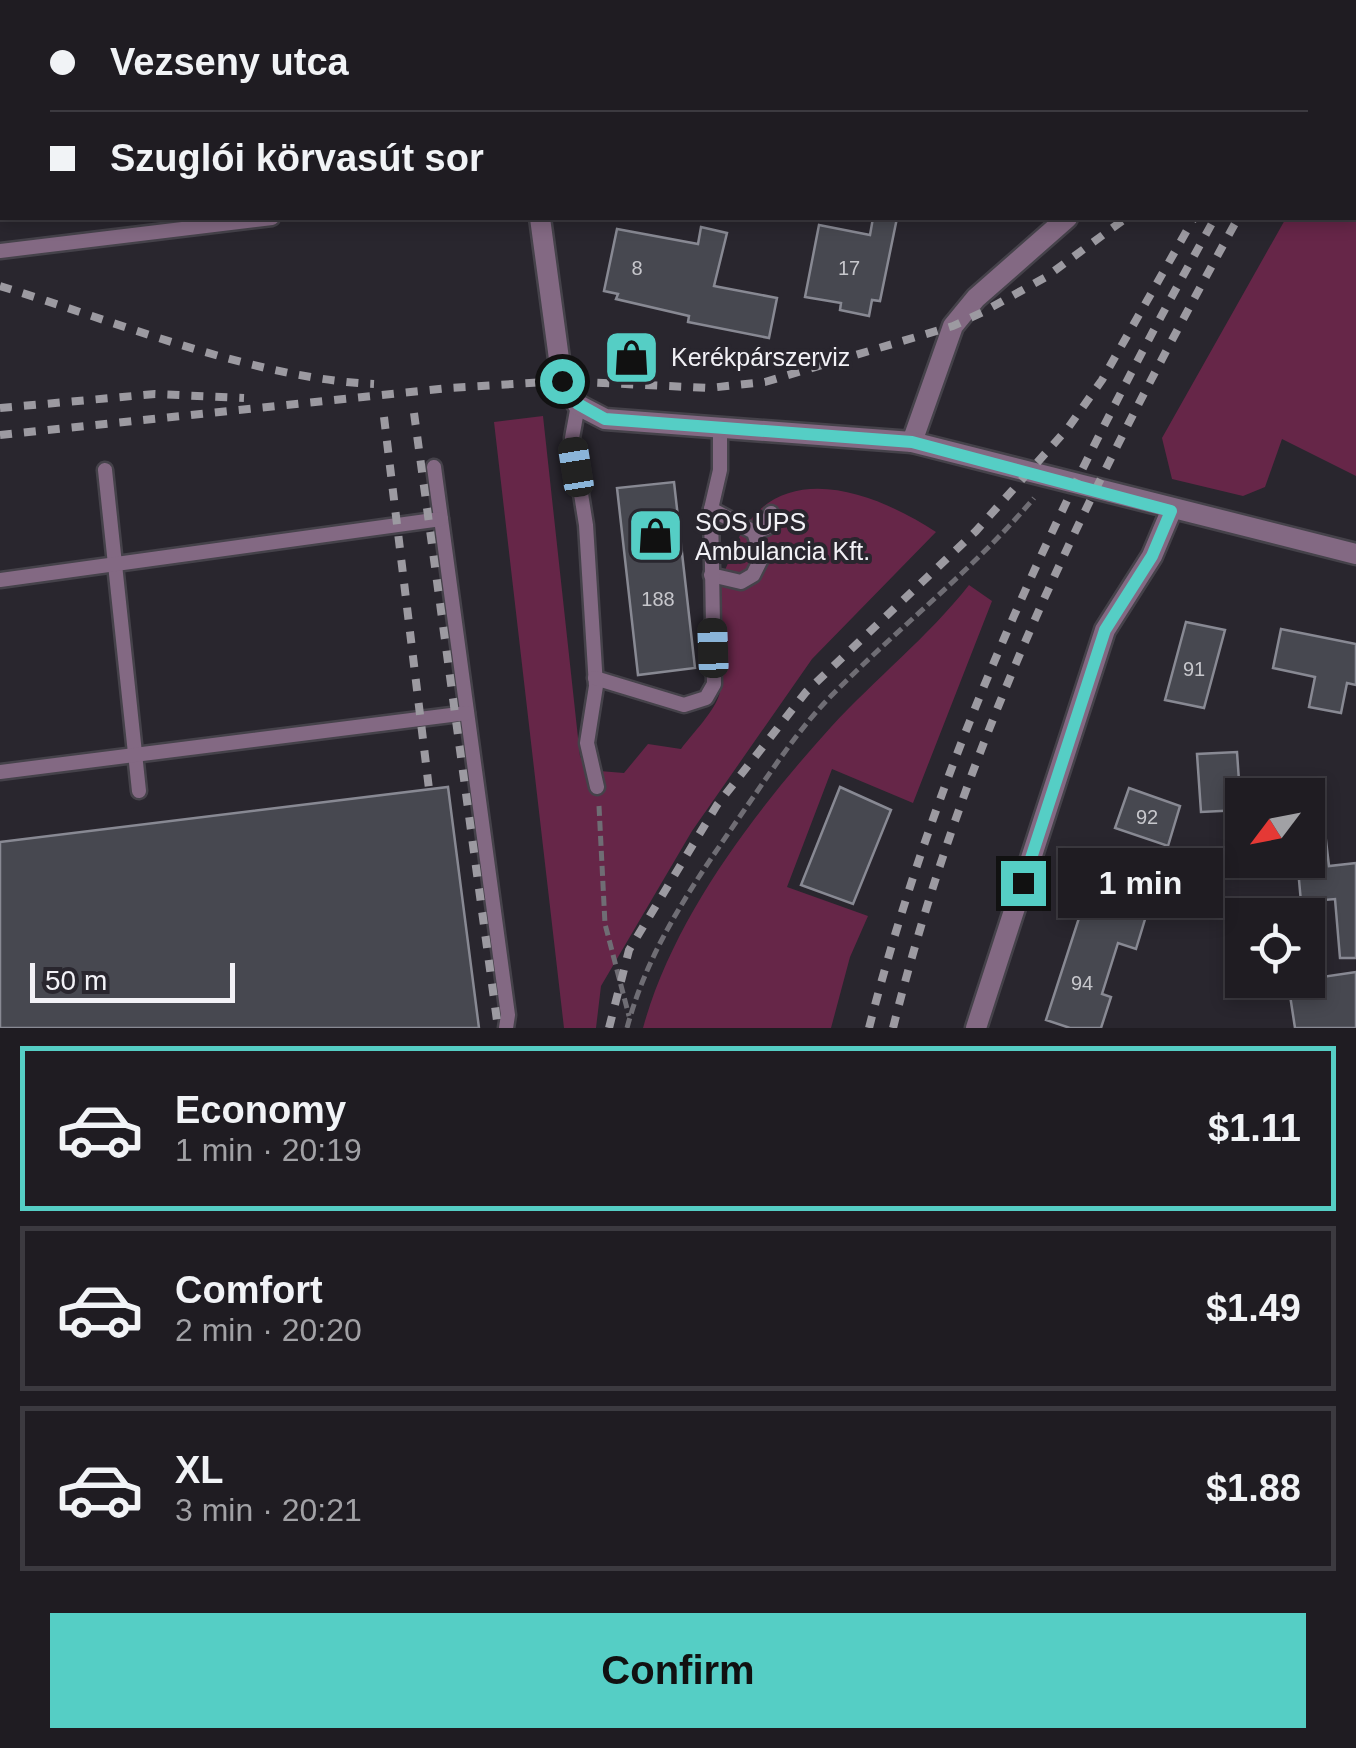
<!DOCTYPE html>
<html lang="en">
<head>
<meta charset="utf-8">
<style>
  :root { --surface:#1f1c22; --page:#2c292f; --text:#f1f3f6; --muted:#a1a1a5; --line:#3c3a40; --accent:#55cec5 }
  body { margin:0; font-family:Arial,sans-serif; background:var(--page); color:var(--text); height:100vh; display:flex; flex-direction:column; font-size:38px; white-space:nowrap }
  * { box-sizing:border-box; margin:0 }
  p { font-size:32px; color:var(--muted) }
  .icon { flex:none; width:55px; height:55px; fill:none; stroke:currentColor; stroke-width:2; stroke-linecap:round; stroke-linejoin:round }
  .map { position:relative; height:1028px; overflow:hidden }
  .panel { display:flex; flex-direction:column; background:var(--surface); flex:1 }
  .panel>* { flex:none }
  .banner { position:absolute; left:0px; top:0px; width:1358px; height:220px; box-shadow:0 5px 15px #0003,0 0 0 2px var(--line); display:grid; align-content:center; height:220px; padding:0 50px; background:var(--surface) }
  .needle { width:65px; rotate:238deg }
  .fabs { position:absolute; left:1225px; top:778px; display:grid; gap:20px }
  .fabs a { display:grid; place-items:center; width:100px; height:100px; border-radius:0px; background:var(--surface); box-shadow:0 5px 15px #0003,0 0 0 2px var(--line); font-size:50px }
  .scale { position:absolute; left:30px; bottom:25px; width:205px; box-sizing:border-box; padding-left:10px; border:5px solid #f2f1f6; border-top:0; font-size:28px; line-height:35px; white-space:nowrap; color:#f2f1f6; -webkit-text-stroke:8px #29262e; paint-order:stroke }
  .end { position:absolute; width:45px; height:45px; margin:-22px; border:12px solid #55cec5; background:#111; box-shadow:0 0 0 5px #111 }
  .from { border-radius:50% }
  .bubble { position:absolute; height:70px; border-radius:0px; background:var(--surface); box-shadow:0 5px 15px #0003,0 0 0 2px var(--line); font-size:32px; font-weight:600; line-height:70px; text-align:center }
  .car { position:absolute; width:30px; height:60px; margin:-30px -15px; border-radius:12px; box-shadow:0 0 8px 2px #0007; background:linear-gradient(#222 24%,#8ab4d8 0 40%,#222 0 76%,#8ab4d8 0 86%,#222 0) }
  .banner b { display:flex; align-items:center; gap:35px; height:95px; font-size:38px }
  .banner b+b { border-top:2px solid var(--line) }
  .banner i { width:25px; height:25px; background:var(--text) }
  ul { padding:18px 0 0; list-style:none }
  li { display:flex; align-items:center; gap:30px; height:165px; margin:0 20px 15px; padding:0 30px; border:5px solid var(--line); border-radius:0px }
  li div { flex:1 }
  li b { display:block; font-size:38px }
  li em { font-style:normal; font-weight:600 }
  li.on { border-color:var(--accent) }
  li>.icon { width:90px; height:90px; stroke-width:1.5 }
  .primary-button { display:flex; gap:20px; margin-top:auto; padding:20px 50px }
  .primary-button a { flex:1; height:115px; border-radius:0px; background:var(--accent); color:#111; font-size:40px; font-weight:600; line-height:115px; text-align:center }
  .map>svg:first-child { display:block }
  .green { fill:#662648 }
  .building { fill:#474850; stroke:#888993; stroke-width:2.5 }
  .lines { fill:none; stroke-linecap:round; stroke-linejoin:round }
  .service-casing { stroke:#45424a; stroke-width:19 }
  .minor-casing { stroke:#45424a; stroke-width:25 }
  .tertiary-casing { stroke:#45424a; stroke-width:25 }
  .path { stroke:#6f6d74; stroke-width:5; stroke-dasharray:10 5; stroke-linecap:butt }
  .service { stroke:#836983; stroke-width:14 }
  .minor { stroke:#836983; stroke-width:20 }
  .tertiary { stroke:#836983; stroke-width:20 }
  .rail { stroke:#9c9aa1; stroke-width:8; stroke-dasharray:12 12; stroke-linecap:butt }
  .route { stroke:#55cec5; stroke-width:12 }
  .labels { text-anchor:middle; stroke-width:8; stroke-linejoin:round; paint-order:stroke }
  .number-label { font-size:20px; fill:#c7c7cc }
  .poi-label { font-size:25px; fill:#f2f1f6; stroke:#29262e; text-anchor:start }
</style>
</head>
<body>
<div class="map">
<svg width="1356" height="1028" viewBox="0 0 1356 1028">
  <rect width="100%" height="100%" fill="#29262e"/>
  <!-- green -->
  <g class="green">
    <path d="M1356 117V476L1282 439 1265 487 1243 496 1172 479 1162 438 1286 218H1355Z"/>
    <path d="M543 416 580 756 587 770 624 773 648 744 681 749C692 734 716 710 720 692 727 664 713 629 716 600 717 585 726 569 731 556 767 454 867 487 936 532L812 659 692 831 601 986 596 1028H564L494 422Z"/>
    <path d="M969 585 992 601 913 803 832 769 787 887 868 916 850 957 831 1028H643C673 918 755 811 831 727 875 679 928 637 969 585Z"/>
  </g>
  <!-- building -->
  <g class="building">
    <path d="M873 218H897L880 301 872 300 869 316 840 310 841 303 805 297 819 225 870 235Z"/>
    <path d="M701 227 727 233 714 286 777 298 769 338 688 322 689 316 616 299 618 294 604 291 617 229 698 244Z"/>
    <path d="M674 482 695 668 638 675 617 488Z"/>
    <path d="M1186 622 1225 630 1204 708 1165 700Z"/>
    <path d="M1281 629 1356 644V685L1347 683 1341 713 1309 707 1315 677 1273 668Z"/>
    <path d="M1237 752 1241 810 1201 812 1197 754Z"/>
    <path d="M448 787 479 1028H0V842Z"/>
    <path d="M840 787 891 810 853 904 801 885Z"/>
    <path d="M1129 788 1180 806 1168 846 1115 828Z"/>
    <path d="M1322 807 1329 866 1356 863V958H1340L1335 899 1301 902 1298 869 1308 868V808Z"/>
    <path d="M1192 874 1217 876 1215 901 1190 899Z"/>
    <path d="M1106 884 1130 892 1128 899 1149 906 1136 949 1118 943 1102 994 1111 997 1101 1028H1070L1046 1020 1089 887 1103 891Z"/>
    <path d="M1356 972V1028H1295L1288 982Z"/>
  </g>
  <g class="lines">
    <defs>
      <g id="service">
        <path d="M401 0 402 2"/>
        <path d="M0 211 2 210"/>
        <path d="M0 251 272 218"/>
        <path d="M578 405 572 438 586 525 596 686 587 743 597 787"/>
        <path d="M434 467 508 1015 506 1028"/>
        <path d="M105 470 139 791"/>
        <path d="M711 509 754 532 766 528 771 513"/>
        <path d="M711 575 741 582 753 575 762 557 754 532"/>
        <path d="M0 580 441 519"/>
        <path d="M595 678 684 705 706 698 714 684 711 509 720 470V426"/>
        <path d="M0 772 467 713"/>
      </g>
      <g id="minor">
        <path d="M1198 2 1199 0"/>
        <path d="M912 442 953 326 976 298 1067 218"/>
        <path d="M976 1028 1105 630 1152 556 1171 511"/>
      </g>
      <g id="tertiary">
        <path d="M511 0V2"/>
        <path d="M540 218 562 381 578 405 605 419 912 442 1356 554"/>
      </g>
    </defs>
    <!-- service casing -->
    <use href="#service" class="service-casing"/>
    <!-- minor casing -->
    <use href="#minor" class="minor-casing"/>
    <!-- tertiary casing -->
    <use href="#tertiary" class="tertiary-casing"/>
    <!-- path -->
    <g class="path">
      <path d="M599 806 605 924 629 1016"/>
      <path d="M627 1028C649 945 697 879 745 809 772 770 800 727 833 694 899 627 973 570 1034 498"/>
    </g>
    <!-- service -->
    <use href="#service" class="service"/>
    <!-- minor -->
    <use href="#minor" class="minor"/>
    <!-- tertiary -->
    <use href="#tertiary" class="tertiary"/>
    <!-- rail -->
    <g class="rail">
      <path d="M1304 2 1306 0"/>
      <path d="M1333 2 1334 0"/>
      <path d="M1355 3 1356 1"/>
      <path d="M0 286C114 321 256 379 374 384"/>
      <path d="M0 408 155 394 244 398"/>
      <path d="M414 413 498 1028"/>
      <path d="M384 417 429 789"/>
      <path d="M0 435 449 388 562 381 709 388 765 382 953 326 983 312 1046 277 1126 218"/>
      <path d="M609 1028 629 950 717 805 806 692 976 531 1068 428 1102 380 1194 218"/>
      <path d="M869 1028C943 740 1071 476 1215 218"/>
      <path d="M893 1028C968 729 1091 486 1238 218"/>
    </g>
  </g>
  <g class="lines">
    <!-- route -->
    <path class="route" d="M562 381 578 404 605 419 912 442 1171 511 1152 556 1105 630 1023 883"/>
  </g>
  <!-- icons -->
  <defs>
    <symbol id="shop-square" viewBox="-11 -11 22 22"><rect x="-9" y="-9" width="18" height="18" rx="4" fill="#55cec5" stroke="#29262e"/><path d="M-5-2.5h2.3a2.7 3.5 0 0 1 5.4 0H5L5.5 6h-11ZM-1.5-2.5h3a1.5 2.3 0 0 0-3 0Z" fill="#111"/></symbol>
  </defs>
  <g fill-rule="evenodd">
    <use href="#shop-square" x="600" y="326" width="63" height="63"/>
    <use href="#shop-square" x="624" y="504" width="63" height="63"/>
  </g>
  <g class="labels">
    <!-- number labels -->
    <g class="number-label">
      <text x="637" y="275">8</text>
      <text x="849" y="275">17</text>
      <text x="658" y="606">188</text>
      <text x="1194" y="676">91</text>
      <text x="1147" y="824">92</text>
      <text x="1082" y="990">94</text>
    </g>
    <!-- poi labels -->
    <g class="poi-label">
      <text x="671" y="366">Kerékpárszerviz</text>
      <text x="695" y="531">SOS UPS<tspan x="695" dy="29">Ambulancia Kft.</tspan></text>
    </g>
  </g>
</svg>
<div class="fabs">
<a><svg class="needle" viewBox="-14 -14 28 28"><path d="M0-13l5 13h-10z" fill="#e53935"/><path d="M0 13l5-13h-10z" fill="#a1a1a5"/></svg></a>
<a><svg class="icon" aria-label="locate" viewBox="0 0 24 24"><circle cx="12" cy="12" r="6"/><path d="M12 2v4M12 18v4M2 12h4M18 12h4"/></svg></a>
</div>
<div class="scale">50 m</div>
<i class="end from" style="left:562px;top:381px"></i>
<i class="end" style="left:1023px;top:883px"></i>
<div class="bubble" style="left:1058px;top:848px;width:165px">1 min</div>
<i class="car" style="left:576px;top:467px;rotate:351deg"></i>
<i class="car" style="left:713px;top:648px;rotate:358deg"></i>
<div class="banner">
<b><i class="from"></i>Vezseny utca</b>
<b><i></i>Szuglói körvasút sor</b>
</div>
</div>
<section class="panel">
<ul>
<li class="on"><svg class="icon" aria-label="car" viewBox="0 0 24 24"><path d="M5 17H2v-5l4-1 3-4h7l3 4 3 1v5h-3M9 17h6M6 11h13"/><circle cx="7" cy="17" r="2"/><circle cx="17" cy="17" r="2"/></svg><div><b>Economy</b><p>1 min · 20:19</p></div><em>$1.11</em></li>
<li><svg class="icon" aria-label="car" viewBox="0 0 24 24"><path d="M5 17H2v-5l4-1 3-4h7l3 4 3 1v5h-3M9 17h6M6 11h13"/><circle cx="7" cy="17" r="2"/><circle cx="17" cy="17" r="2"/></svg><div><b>Comfort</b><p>2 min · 20:20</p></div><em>$1.49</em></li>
<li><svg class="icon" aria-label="car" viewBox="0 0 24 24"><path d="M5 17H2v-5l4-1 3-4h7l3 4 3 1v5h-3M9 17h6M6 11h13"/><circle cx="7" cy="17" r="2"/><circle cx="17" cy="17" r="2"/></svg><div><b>XL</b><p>3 min · 20:21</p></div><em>$1.88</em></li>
</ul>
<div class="primary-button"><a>Confirm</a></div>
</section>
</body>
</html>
